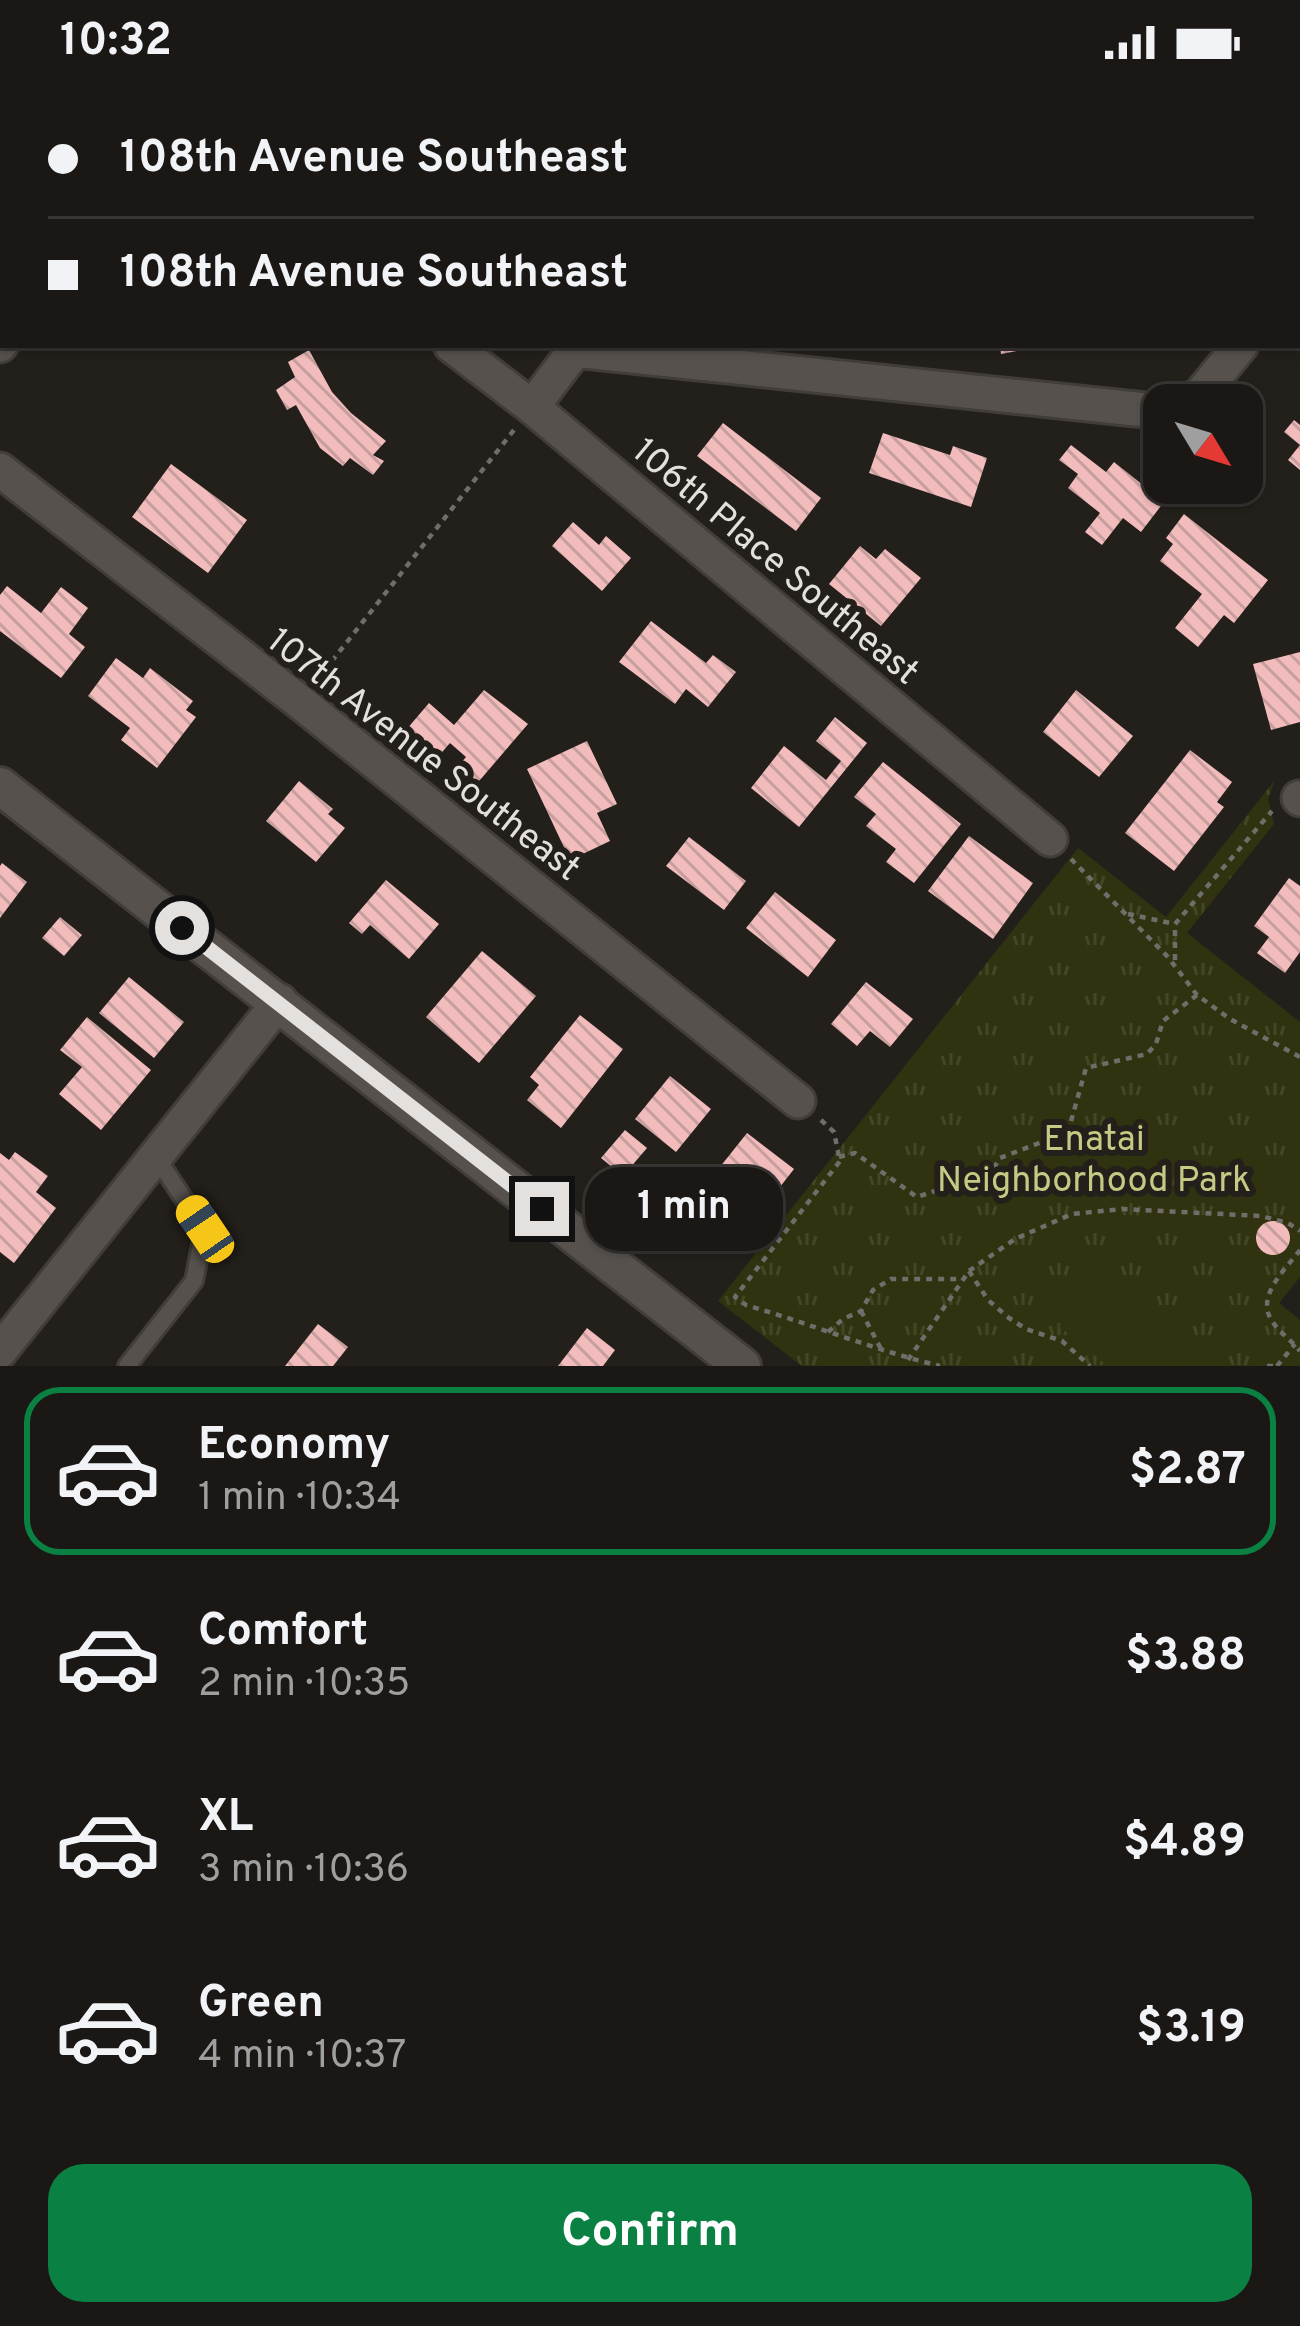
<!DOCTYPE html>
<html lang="en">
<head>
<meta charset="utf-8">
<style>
  :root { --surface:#1a1714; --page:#272422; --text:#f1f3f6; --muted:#9f9fa0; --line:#383634; --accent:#0b8043 }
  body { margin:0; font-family:Overpass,sans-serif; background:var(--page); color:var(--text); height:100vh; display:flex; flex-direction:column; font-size:45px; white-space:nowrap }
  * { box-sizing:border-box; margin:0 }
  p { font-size:39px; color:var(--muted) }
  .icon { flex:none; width:66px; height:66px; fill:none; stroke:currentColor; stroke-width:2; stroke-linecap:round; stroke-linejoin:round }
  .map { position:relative; height:1282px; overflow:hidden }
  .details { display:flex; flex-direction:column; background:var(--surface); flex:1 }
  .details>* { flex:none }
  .guide { position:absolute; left:0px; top:0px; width:1302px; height:264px; box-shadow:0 3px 9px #0004,0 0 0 3px var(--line); display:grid; align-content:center; height:264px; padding:0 48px; background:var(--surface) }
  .needle { width:78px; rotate:128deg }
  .fabs { position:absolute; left:1143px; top:300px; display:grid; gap:24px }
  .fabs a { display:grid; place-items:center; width:120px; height:120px; border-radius:24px; background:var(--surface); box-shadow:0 3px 9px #0004,0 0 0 3px var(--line); font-size:60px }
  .end { position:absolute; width:54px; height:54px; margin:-27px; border:15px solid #e3e0de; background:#111; box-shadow:0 0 0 6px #111 }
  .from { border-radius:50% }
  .bubble { position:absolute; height:84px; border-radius:36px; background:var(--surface); box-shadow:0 3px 9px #0004,0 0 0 3px var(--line); font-size:39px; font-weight:700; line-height:84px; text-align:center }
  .car { position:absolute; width:36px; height:72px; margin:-36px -18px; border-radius:15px; box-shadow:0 0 9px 3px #0007; background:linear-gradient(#f5c518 24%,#345 0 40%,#f5c518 0 76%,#345 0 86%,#f5c518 0) }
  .guide b { display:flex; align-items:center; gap:42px; height:114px; font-size:45px }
  .guide b+b { border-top:3px solid var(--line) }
  .guide i { width:30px; height:30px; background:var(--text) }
  ul { padding:21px 0 0; list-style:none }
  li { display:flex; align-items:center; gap:36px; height:168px; margin:0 24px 18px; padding:0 24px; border:6px solid transparent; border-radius:36px }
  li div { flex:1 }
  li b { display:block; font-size:45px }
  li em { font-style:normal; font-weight:700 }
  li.selected { border-color:var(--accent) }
  li>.icon { width:108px; height:108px; stroke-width:1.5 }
  .cta { display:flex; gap:24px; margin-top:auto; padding:24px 48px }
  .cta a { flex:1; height:138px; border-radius:36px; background:var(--accent); color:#fff; font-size:48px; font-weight:700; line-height:138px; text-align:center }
  .status { display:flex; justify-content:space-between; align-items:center; height:84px; padding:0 60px; background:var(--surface); direction:ltr }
  .status svg { height:33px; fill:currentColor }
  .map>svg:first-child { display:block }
  .park { fill:url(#park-tufts) }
  .garden { fill:#31320f }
  .building { fill:url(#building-back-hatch) }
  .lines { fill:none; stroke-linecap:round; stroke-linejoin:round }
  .service-casing { stroke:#403d3a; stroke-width:22 }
  .minor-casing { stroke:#403d3a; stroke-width:39 }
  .tertiary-casing { stroke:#403d3a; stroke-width:42 }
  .path { stroke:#706d6a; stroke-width:4.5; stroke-dasharray:6 6; stroke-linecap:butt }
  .service { stroke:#56514d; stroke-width:16 }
  .minor { stroke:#56514d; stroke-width:33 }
  .tertiary { stroke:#56514d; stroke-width:36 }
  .route { stroke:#e3e0de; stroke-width:15 }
  .labels { text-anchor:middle; stroke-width:12; stroke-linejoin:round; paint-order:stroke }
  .street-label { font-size:36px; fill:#e3e0de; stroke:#231f1b }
  .park-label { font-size:36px; fill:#c6c983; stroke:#231f1b }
</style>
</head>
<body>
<div class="status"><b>10:32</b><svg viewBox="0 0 49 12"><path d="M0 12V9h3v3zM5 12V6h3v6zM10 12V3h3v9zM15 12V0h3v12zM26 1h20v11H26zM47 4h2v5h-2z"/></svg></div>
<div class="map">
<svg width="1300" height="1282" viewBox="0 0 1300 1282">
  <defs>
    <pattern id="park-tufts" width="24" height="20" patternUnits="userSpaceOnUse" patternTransform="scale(3)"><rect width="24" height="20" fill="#31320f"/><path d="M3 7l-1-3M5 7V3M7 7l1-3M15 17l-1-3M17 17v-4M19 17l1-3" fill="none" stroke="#454626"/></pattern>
    <pattern id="building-back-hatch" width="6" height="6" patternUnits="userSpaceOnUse" patternTransform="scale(3)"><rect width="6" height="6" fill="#f1bcbb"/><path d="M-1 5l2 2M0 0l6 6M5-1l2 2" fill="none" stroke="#c69e9d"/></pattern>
  </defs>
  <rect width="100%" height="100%" fill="#231f1b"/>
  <!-- park -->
  <path class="park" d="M1275 696 1268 715 1274 740 1187 849 1300 938V1193L1279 1219 1300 1236V1282H802L718 1217 1078 764 1166 833Z"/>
  <!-- garden -->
  <path class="garden" d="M1105 1187 1196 1263 1180 1282H1108L1059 1242Z"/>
  <!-- building -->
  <g class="building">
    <path d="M1000 261H1037L1038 263 1001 270Z"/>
    <path d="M309 266 332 308 351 329 386 357 373 371 384 377 373 391 350 374 343 382 320 364 296 321 287 326 276 306 295 293 288 278Z"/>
    <path d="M1294 336 1300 341V361L1284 348Z"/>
    <path d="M723 339 821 414 796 447 697 372Z"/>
    <path d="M883 349 950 371 953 362 987 374 971 423 869 389Z"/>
    <path d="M1071 361 1106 388 1114 378 1143 401 1156 385 1164 391V399L1177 401 1141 448 1123 434 1102 461 1085 448 1100 429 1068 404 1078 390 1059 376Z"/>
    <path d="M1300 361V386L1288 376Z"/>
    <path d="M171 380 247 436 208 489 132 433Z"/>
    <path d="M1184 430 1268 496 1234 539 1224 531 1198 563 1175 544 1202 510 1160 477 1173 460 1166 454Z"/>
    <path d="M573 438 599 461 606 452 631 474 602 507 552 462Z"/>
    <path d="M860 462 876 475 885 465 921 494 881 542 829 500Z"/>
    <path d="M7 502 41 529 61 503 88 524 69 550 85 563 61 594 0 547V511Z"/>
    <path d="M651 537 706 579 713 571 736 588 708 623 686 605 675 620 619 578Z"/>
    <path d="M1300 568V638L1271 646 1253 580Z"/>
    <path d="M116 574 143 594 150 584 193 617 186 626 196 633 157 684 121 656 130 644 88 612Z"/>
    <path d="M484 606 528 640 474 703 455 686 466 673 450 659 437 674 406 646 429 619 454 641Z"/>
    <path d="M1076 606 1133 652 1099 693 1043 648Z"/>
    <path d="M835 633 867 659 799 743 751 704 784 662 826 696 841 677 816 657Z"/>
    <path d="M587 657 617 720 597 729 610 757 570 776 527 685Z"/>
    <path d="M1190 666 1232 698 1217 718 1224 723 1174 787 1125 749Z"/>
    <path d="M883 678 961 740 914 799 886 778 896 765 866 742 876 730 854 713Z"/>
    <path d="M299 697 333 725 328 730 345 744 316 778 266 737Z"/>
    <path d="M969 752 1033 799 993 855 928 807Z"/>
    <path d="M689 753 746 797 724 826 666 782Z"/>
    <path d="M2 779 27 798 0 834V782Z"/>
    <path d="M1289 794 1300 802V868L1285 889 1257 869 1269 853 1254 842Z"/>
    <path d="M386 796 439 840 409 875 370 841 362 850 349 839Z"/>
    <path d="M775 808 836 856 808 893 746 844Z"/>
    <path d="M60 833 82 851 64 872 42 854Z"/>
    <path d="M482 867 536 912 479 979 426 933Z"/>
    <path d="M129 893 184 938 154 974 99 929Z"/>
    <path d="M866 898 913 935 890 963 870 947 857 962 831 940Z"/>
    <path d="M580 931 623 965 561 1044 527 1016 539 1001 530 993Z"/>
    <path d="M87 933 151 986 101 1046 59 1010 82 983 60 966Z"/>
    <path d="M670 992 711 1025 676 1068 635 1035Z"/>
    <path d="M625 1046 647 1064 623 1092 601 1074Z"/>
    <path d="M747 1049 794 1085 755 1135 708 1098Z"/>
    <path d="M15 1068 48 1092 36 1108 56 1124 14 1179 0 1168V1069L9 1076Z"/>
    <path d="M708 1115 734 1135 713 1164 686 1144Z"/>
    <circle cx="1273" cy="1154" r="17"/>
    <path d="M318 1240 348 1263 333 1282H285Z"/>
    <path d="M587 1244 615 1266 603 1282H558Z"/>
  </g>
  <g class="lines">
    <defs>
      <path id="service" d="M127 1282 194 1197 204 1146 157 1074"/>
      <g id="minor">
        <path d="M201 3 204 0"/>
        <path d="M778 3 780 0"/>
        <path d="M1299 191 1300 190"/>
        <path d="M0 261 3 257"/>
        <path d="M451 261 532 323 1050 755"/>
        <path d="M575 266 1164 328"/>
        <path d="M1184 321 1201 310 1241 261"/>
        <path d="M532 323 579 261"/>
        <path d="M0 386 300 618 798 1017"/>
        <path d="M1299 714 1300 715"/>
        <path d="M0 1267 280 917"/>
      </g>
      <path id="tertiary" d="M0 702 742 1282"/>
    </defs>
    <!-- service casing -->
    <use href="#service" class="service-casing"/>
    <!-- minor casing -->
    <use href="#minor" class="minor-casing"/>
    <!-- tertiary casing -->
    <use href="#tertiary" class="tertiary-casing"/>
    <!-- path -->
    <g class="path">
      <path d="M102 0 106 3"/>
      <path d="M481 0 482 3"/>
      <path d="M317 596 514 346"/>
      <path d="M1071 775 1167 872 1197 911 1230 935 1300 973"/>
      <path d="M1128 830 1175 840"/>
      <path d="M1175 876V840L1272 727"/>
      <path d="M821 1036 834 1048 840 1077 735 1213 746 1221C811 1240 874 1266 940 1282"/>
      <path d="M839 1073 855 1069 917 1113 959 1099 991 1104 998 1097 995 1082 1000 1074 1068 1048 1086 984 1147 970 1156 960 1163 937 1197 911"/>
      <path d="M1300 1166C1286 1185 1255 1212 1272 1237 1279 1248 1291 1256 1300 1267"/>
      <path d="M969 1187 988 1216 1009 1234 1026 1245 1062 1257 1090 1282"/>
      <path d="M861 1227 881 1265"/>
      <path d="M828 1248 843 1235 861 1227 873 1206 891 1195H961"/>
      <path d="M908 1276 969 1187 1015 1155 1072 1130 1122 1125 1261 1132 1288 1139 1300 1147"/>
      <path d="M1267 1282H1273"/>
      <path d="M1277 1282 1295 1260"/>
    </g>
    <!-- service -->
    <use href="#service" class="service"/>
    <!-- minor -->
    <use href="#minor" class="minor"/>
    <!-- tertiary -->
    <use href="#tertiary" class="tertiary"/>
  </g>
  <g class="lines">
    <!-- route -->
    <path class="route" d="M182 844 542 1125"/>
  </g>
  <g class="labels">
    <!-- street labels -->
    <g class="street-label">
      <text transform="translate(777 476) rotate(40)" y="13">106th Place Southeast</text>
      <text transform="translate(425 669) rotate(38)" y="13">107th Avenue Southeast</text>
    </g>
    <!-- park labels -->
    <g class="park-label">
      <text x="1094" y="1066">Enatai<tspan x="1094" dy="41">Neighborhood Park</tspan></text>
    </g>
  </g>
</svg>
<div class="fabs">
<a><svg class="needle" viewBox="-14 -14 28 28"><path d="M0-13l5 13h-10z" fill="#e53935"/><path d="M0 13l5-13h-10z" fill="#9f9fa0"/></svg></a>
</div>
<i class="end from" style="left:182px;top:844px"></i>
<i class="end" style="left:542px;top:1125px"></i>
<div class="bubble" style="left:585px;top:1083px;width:198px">1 min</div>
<i class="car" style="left:205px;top:1145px;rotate:326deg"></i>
<div class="guide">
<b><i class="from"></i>108th Avenue Southeast</b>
<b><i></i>108th Avenue Southeast</b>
</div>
</div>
<section class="details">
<ul>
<li class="selected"><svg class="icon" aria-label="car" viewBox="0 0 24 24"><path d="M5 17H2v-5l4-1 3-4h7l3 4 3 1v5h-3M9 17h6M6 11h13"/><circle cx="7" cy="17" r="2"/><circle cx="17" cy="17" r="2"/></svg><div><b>Economy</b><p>1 min · 10:34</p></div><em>$2.87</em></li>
<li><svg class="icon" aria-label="car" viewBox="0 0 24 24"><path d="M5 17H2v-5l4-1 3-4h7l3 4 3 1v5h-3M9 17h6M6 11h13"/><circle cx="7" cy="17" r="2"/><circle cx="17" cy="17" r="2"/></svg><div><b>Comfort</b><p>2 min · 10:35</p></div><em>$3.88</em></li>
<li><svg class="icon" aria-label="car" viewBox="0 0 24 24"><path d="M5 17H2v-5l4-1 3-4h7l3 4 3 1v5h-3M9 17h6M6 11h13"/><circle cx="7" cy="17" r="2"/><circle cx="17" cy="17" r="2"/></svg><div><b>XL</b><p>3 min · 10:36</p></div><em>$4.89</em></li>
<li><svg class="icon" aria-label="car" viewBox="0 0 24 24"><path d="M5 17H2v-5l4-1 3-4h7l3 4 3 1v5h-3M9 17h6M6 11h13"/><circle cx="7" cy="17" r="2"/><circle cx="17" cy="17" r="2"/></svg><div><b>Green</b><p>4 min · 10:37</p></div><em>$3.19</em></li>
</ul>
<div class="cta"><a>Confirm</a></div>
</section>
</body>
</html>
